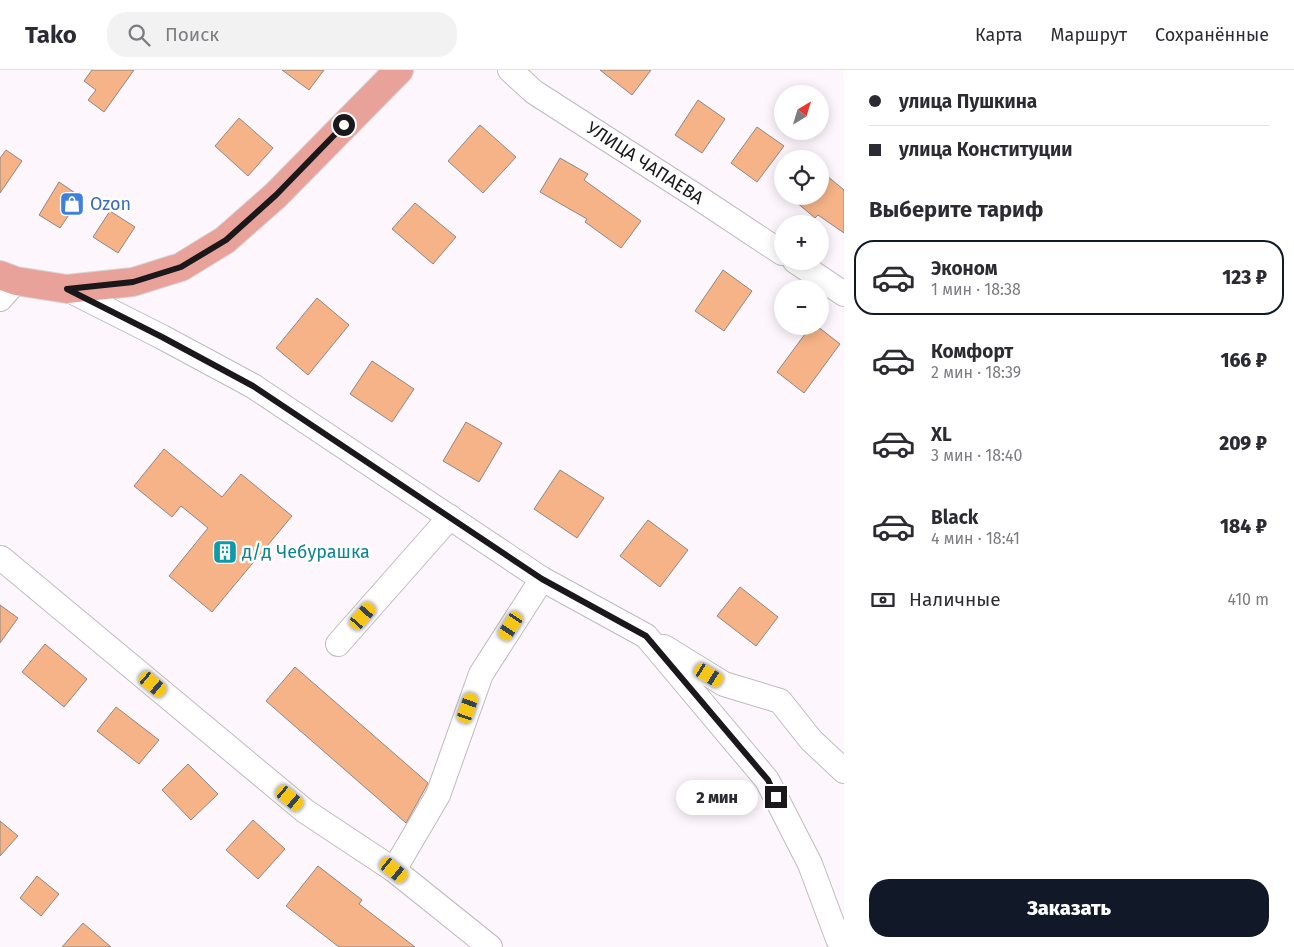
<!DOCTYPE html>
<html lang="ru">
<head>
<meta charset="utf-8">
<style>
  :root { --surface:#fff; --page:#f2f2f3; --text:#2b2b33; --muted:#7c7c81; --line:#e1e1e2; --accent:#111827 }
  body { margin:0; font-family:"Fira Sans",sans-serif; background:var(--page); color:var(--text); height:100vh; display:flex; flex-direction:column; font-size:19px; white-space:nowrap }
  * { box-sizing:border-box; margin:0 }
  p { font-size:16px; color:var(--muted) }
  .icon { flex:none; width:28px; height:28px; fill:none; stroke:currentColor; stroke-width:2; stroke-linecap:round; stroke-linejoin:round }
  .map { position:relative; flex:1; overflow:hidden }
  .side { display:flex; flex-direction:column; background:var(--surface); width:450px }
  .side>* { flex:none }
  .top-card { display:grid; align-content:center; height:110px; padding:0 25px; background:var(--surface) }
  .needle { width:32px; rotate:38deg }
  .fabs { position:absolute; left:774px; top:15px; display:grid; gap:10px }
  .fabs a { display:grid; place-items:center; width:55px; height:55px; border-radius:50%; background:var(--surface); box-shadow:0 2px 12px #0003; font-size:25px }
  .end { position:absolute; width:22px; height:22px; margin:-11px; border:6px solid #1b181b; background:#fff; box-shadow:0 0 0 2px #fff }
  .from { border-radius:50% }
  .bubble { position:absolute; height:35px; border-radius:18px; background:var(--surface); box-shadow:0 2px 12px #0003; font-size:16px; font-weight:800; line-height:35px; text-align:center }
  .car { position:absolute; width:15px; height:30px; margin:-15px -8px; border-radius:6px; box-shadow:0 0 4px 1px #0007; background:linear-gradient(#f5c518 24%,#345 0 40%,#f5c518 0 76%,#345 0 86%,#f5c518 0) }
  .top-card b { display:flex; align-items:center; gap:18px; height:48px; font-size:19px }
  .top-card b+b { border-top:1px solid var(--line) }
  .top-card i { width:12px; height:12px; background:var(--text) }
  ul { padding:0; list-style:none }
  li { display:flex; align-items:center; gap:15px; height:75px; margin:0 10px 8px; padding:0 15px; border:2px solid transparent; border-radius:20px }
  li div { flex:1 }
  li b { display:block; font-size:19px }
  li em { font-style:normal; font-weight:800 }
  li.current { border-color:var(--accent) }
  li>.icon { width:45px; height:45px; stroke-width:1.5 }
  h2 { padding:0 25px; font-size:22px; line-height:60px }
  .pay { display:flex; align-items:center; gap:12px; height:55px; padding:0 25px; font-size:19px }
  .pay p { margin-inline-start:auto }
  .cta { display:flex; gap:10px; margin-top:auto; padding:10px 25px }
  .cta a { flex:1; height:58px; border-radius:20px; background:var(--accent); color:#fff; font-size:20px; font-weight:800; line-height:58px; text-align:center }
  header { display:flex; align-items:center; gap:30px; box-sizing:border-box; height:70px; padding:0 25px; background:var(--surface); border-bottom:1px solid var(--line) }
  header strong { font-size:24px }
  nav { display:flex; gap:28px; margin-inline-start:auto; font-size:18px }
  .search { width:350px; height:45px; background:var(--page); display:flex; align-items:center; gap:12px; box-sizing:border-box; padding:0 18px; border-radius:20px; color:var(--muted); font-size:19px }
  main { display:flex; flex:1; min-height:0 }
  .map>svg:first-child { display:block }
  .building { fill:#f5b387; stroke:#8f8782 }
  .lines { fill:none; stroke-linecap:round; stroke-linejoin:round }
  .minor-casing { stroke:#c0b9bf; stroke-width:26 }
  .major-casing { stroke:#d6d5d6; stroke-width:30 }
  .minor { stroke:#fff; stroke-width:24 }
  .major { stroke:#e8a29a; stroke-width:28 }
  .route { stroke:#1b181b; stroke-width:6 }
  .labels { text-anchor:middle; stroke-width:5; stroke-linejoin:round; paint-order:stroke }
  .street-label { font-size:18px; fill:#1b181b; stroke:#fff }
  .shop-label { font-size:18px; fill:#366cbe; stroke:#fff; text-anchor:start }
  .culture-label { font-size:18px; fill:#0d838f; stroke:#fff; text-anchor:start }
</style>
</head>
<body>
<header>
<strong>Tako</strong>
<div class="search"><svg class="icon" aria-label="search" viewBox="0 0 24 24"><circle cx="10" cy="10" r="6"/><path d="M15 15l6 6"/></svg>Поиск</div>
<nav><a>Карта</a><a>Маршрут</a><a>Сохранённые</a></nav>
</header>
<main>
<div class="map">
<svg width="844" height="877" viewBox="0 0 844 877">
  <rect width="100%" height="100%" fill="#fef6fd"/>
  <!-- building -->
  <g class="building">
    <path d="M92 0H134L104 42 88 30 96 20 84 11Z"/>
    <path d="M282 0H324L309 20Z"/>
    <path d="M600 0H651L632 25Z"/>
    <path d="M698 30 725 49 702 83 675 65Z"/>
    <path d="M239 48 273 78 248 106 215 76Z"/>
    <path d="M480 55 516 87 483 123 448 91Z"/>
    <path d="M757 57 784 76 757 112 731 93Z"/>
    <path d="M6 80 22 91 0 123V88Z"/>
    <path d="M560 88 588 104 584 110 641 151 621 178 585 152 587 149 540 122Z"/>
    <path d="M820 100 844 120V163L818 145 815 148 789 126H820Z"/>
    <path d="M59 112 81 127 60 158 39 145Z"/>
    <path d="M415 133 456 167 433 194 392 159Z"/>
    <path d="M110 141 135 157 118 183 93 167Z"/>
    <path d="M723 200 752 221 724 261 695 241Z"/>
    <path d="M317 228 349 255 308 305 276 278Z"/>
    <path d="M811 256H817L840 274 804 323 777 302Z"/>
    <path d="M372 291 414 319 392 352 350 324Z"/>
    <path d="M466 352 502 373 479 412 443 391Z"/>
    <path d="M164 379 222 427 241 404 292 446 212 542 169 506 208 458 181 436 172 447 134 416Z"/>
    <path d="M560 400 604 428 577 468 534 439Z"/>
    <path d="M648 450 688 480 660 517 620 486Z"/>
    <path d="M740 517 778 547 756 576 717 546Z"/>
    <path d="M0 535 18 548 0 573Z"/>
    <path d="M45 574 87 609 64 637 22 602Z"/>
    <path d="M295 597 428 713 425 719 406 753 266 631Z"/>
    <path d="M116 637 159 670 139 694 97 661Z"/>
    <path d="M188 694 218 724 191 750 162 720Z"/>
    <path d="M253 750 285 779 258 809 226 780Z"/>
    <path d="M0 751 18 766 0 786Z"/>
    <path d="M318 796 362 830 359 834 415 877H339L286 836Z"/>
    <path d="M37 806 59 824 41 846 20 828Z"/>
    <path d="M83 853 111 877H62Z"/>
  </g>
  <g class="lines">
    <defs>
      <g id="minor">
        <path d="M510 0 534 22 699 128 782 183"/>
        <path d="M795 191 844 224"/>
        <path d="M67 219 162 267 253 316 542 509 646 566 767 710 810 794 838 869 843 877"/>
        <path d="M0 229 16 211"/>
        <path d="M1 488 305 741 394 800 438 725 481 604 542 509"/>
        <path d="M338 574 450 447"/>
        <path d="M664 577 724 614 780 631 811 670 844 701"/>
        <path d="M394 800 490 877"/>
      </g>
      <path id="major" d="M0 205 16 211 67 219 133 212 181 197 225 170 276 125 399 0"/>
    </defs>
    <!-- minor casing -->
    <use href="#minor" class="minor-casing"/>
    <!-- major casing -->
    <use href="#major" class="major-casing"/>
    <!-- minor -->
    <use href="#minor" class="minor"/>
    <!-- major -->
    <use href="#major" class="major"/>
  </g>
  <g class="lines">
    <!-- route -->
    <path class="route" d="M344 55 276 125 226 170 181 197 133 212 67 219 162 267 253 316 542 509 646 566 768 710 776 727"/>
  </g>
  <!-- icons -->
  <defs>
    <symbol id="shop-square" viewBox="-11 -11 22 22"><rect x="-9" y="-9" width="18" height="18" rx="4" fill="#3f7fe0" stroke="#fff"/><path d="M-5-2.5h2.3a2.7 3.5 0 0 1 5.4 0H5L5.5 6h-11ZM-1.5-2.5h3a1.5 2.3 0 0 0-3 0Z" fill="#fff"/></symbol>
    <symbol id="building-square" viewBox="-11 -11 22 22"><rect x="-9" y="-9" width="18" height="18" rx="4" fill="#0f9aa8" stroke="#fff"/><path d="M-4-6H4V6H1V3H-1V6H-4ZM-2.5-4.3h1.7v1.8h-1.7ZM.8-4.3h1.7v1.8H.8ZM-2.5-1h1.7V.8h-1.7ZM.8-1h1.7V.8H.8Z" fill="#fff"/></symbol>
  </defs>
  <g fill-rule="evenodd">
    <use href="#shop-square" x="58" y="120" width="28" height="28"/>
    <use href="#building-square" x="211" y="468" width="28" height="28"/>
  </g>
  <g class="labels">
    <!-- street labels -->
    <g class="street-label">
      <text transform="translate(645 93) rotate(33)" y="6">УЛИЦА ЧАПАЕВА</text>
    </g>
    <!-- shop labels -->
    <g class="shop-label">
      <text x="90" y="140">Ozon</text>
    </g>
    <!-- culture labels -->
    <g class="culture-label">
      <text x="242" y="488">д/д Чебурашка</text>
    </g>
  </g>
</svg>
<div class="fabs">
<a><svg class="needle" viewBox="-14 -14 28 28"><path d="M0-13l5 13h-10z" fill="#e53935"/><path d="M0 13l5-13h-10z" fill="#7c7c81"/></svg></a>
<a><svg class="icon" aria-label="locate" viewBox="0 0 24 24"><circle cx="12" cy="12" r="6"/><path d="M12 2v4M12 18v4M2 12h4M18 12h4"/></svg></a>
<a>+</a>
<a>−</a>
</div>
<i class="end from" style="left:344px;top:55px"></i>
<i class="end" style="left:776px;top:727px"></i>
<div class="bubble" style="left:676px;top:710px;width:82px">2 мин</div>
<i class="car" style="left:363px;top:546px;rotate:41deg"></i>
<i class="car" style="left:511px;top:556px;rotate:213deg"></i>
<i class="car" style="left:709px;top:605px;rotate:121deg"></i>
<i class="car" style="left:153px;top:614px;rotate:130deg"></i>
<i class="car" style="left:468px;top:638px;rotate:19deg"></i>
<i class="car" style="left:290px;top:728px;rotate:130deg"></i>
<i class="car" style="left:394px;top:800px;rotate:129deg"></i>
</div>
<section class="side">
<div class="top-card">
<b><i class="from"></i>улица Пушкина</b>
<b><i></i>улица Конституции</b>
</div>
<h2>Выберите тариф</h2>
<ul>
<li class="current"><svg class="icon" aria-label="car" viewBox="0 0 24 24"><path d="M5 17H2v-5l4-1 3-4h7l3 4 3 1v5h-3M9 17h6M6 11h13"/><circle cx="7" cy="17" r="2"/><circle cx="17" cy="17" r="2"/></svg><div><b>Эконом</b><p>1 мин · 18:38</p></div><em>123 ₽</em></li>
<li><svg class="icon" aria-label="car" viewBox="0 0 24 24"><path d="M5 17H2v-5l4-1 3-4h7l3 4 3 1v5h-3M9 17h6M6 11h13"/><circle cx="7" cy="17" r="2"/><circle cx="17" cy="17" r="2"/></svg><div><b>Комфорт</b><p>2 мин · 18:39</p></div><em>166 ₽</em></li>
<li><svg class="icon" aria-label="car" viewBox="0 0 24 24"><path d="M5 17H2v-5l4-1 3-4h7l3 4 3 1v5h-3M9 17h6M6 11h13"/><circle cx="7" cy="17" r="2"/><circle cx="17" cy="17" r="2"/></svg><div><b>XL</b><p>3 мин · 18:40</p></div><em>209 ₽</em></li>
<li><svg class="icon" aria-label="car" viewBox="0 0 24 24"><path d="M5 17H2v-5l4-1 3-4h7l3 4 3 1v5h-3M9 17h6M6 11h13"/><circle cx="7" cy="17" r="2"/><circle cx="17" cy="17" r="2"/></svg><div><b>Black</b><p>4 мин · 18:41</p></div><em>184 ₽</em></li>
</ul>
<div class="pay"><svg class="icon" aria-label="cash" viewBox="0 0 24 24"><path d="M3 7h18v10H3z"/><circle cx="12" cy="12" r="2"/></svg>Наличные<p>410 m</p></div>
<div class="cta"><a>Заказать</a></div>
</section>
</main>
</body>
</html>
